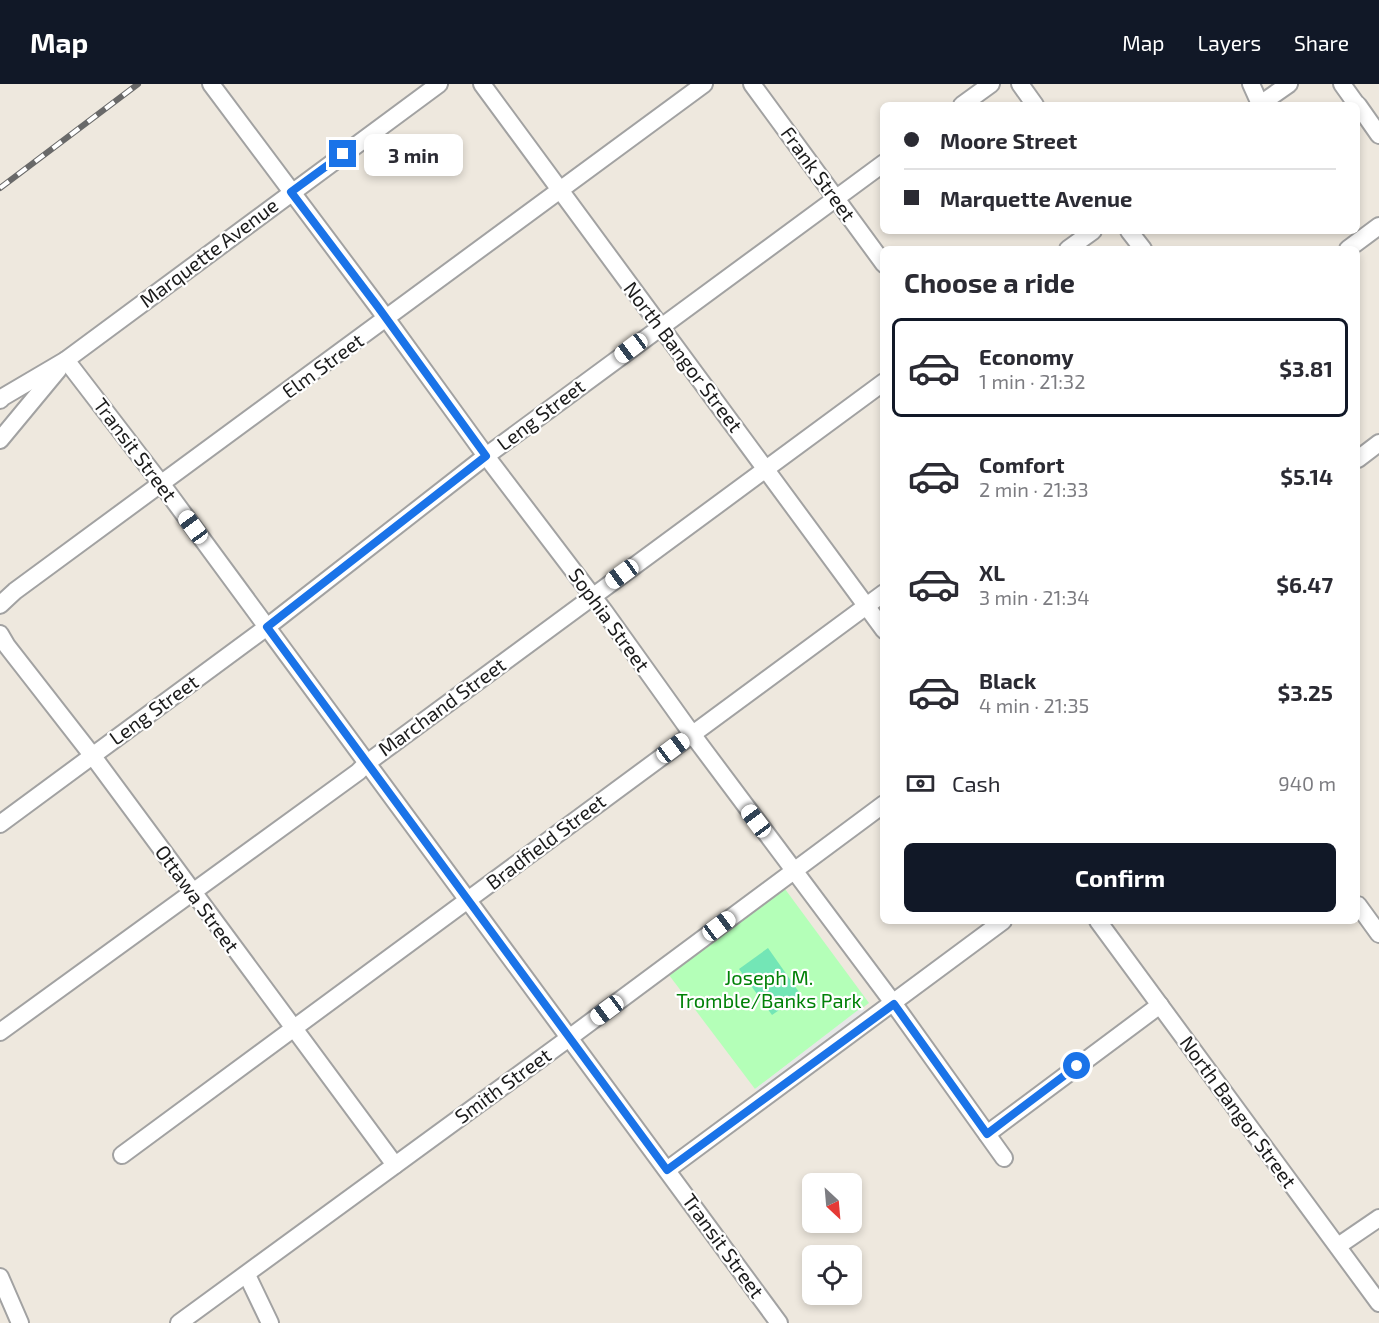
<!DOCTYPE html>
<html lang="en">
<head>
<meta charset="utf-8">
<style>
  :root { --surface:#fff; --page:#f7f7f7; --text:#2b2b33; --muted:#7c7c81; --line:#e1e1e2; --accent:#111827 }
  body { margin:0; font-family:"Exo 2",sans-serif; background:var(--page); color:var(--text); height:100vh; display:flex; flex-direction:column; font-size:22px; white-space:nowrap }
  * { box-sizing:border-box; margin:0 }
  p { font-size:20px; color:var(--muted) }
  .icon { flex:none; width:33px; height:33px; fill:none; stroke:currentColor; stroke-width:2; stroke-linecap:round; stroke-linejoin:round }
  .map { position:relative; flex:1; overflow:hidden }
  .panel { position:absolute; left:880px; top:162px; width:480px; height:678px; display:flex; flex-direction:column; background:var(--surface); border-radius:9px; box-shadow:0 3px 9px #0003 }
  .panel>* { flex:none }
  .guide { position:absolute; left:880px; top:18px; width:480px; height:132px; border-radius:9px; box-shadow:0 3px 9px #0003; display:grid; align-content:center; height:132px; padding:0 24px; background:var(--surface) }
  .needle { width:39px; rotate:154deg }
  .tools { position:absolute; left:802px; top:1089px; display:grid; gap:12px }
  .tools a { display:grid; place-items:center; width:60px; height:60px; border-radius:9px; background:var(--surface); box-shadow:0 3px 9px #0003; font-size:30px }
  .end { position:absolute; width:27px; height:27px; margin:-14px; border:8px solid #1a73e8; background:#fff; box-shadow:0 0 0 3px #fff }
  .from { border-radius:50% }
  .bubble { position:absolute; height:42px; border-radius:9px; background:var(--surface); box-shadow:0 3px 9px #0003; font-size:20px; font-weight:700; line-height:42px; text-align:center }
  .car { position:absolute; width:18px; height:36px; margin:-18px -9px; border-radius:8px; box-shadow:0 0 4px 2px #0007; background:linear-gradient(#fff 24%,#345 0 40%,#fff 0 76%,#345 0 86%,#fff 0) }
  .guide b { display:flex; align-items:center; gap:21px; height:57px; font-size:22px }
  .guide b+b { border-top:2px solid var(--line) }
  .guide i { width:15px; height:15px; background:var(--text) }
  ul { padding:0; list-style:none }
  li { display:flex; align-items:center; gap:18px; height:99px; margin:0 12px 9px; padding:0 12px; border:3px solid transparent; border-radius:9px }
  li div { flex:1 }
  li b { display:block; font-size:22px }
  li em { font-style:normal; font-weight:700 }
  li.current { border-color:var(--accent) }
  li>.icon { width:54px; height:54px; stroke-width:1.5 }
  h2 { padding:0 24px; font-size:27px; line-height:72px }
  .pay { display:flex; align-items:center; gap:15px; height:66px; padding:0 24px; font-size:22px }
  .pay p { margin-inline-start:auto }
  .action { display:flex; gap:12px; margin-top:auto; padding:12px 24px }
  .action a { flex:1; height:69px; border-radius:9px; background:var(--accent); color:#fff; font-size:24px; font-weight:700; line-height:69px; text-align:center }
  header { display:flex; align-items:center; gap:36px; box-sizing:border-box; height:84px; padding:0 30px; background:var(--accent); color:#fff }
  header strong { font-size:28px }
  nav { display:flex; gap:33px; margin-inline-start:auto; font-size:21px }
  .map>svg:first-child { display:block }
  .park { fill:#b4ffb8 }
  .pitch { fill:#73e6b6 }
  .parking { fill:#e7e7e7 }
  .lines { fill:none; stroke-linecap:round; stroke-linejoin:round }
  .street-casing { stroke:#a2a2a2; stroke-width:20 }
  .street { stroke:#fff; stroke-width:16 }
  .rail-casing { stroke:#696969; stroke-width:6 }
  .rail { stroke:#fff; stroke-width:4; stroke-dasharray:11; stroke-linecap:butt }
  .route { stroke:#1a73e8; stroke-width:8 }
  .labels { text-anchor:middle; stroke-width:4.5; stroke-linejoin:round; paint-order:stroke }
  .street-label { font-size:20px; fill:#1b1b1b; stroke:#fff }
  .park-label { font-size:20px; fill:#008107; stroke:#fff }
</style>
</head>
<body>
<header>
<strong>Map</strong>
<nav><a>Map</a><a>Layers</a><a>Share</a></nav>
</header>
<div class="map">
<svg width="1379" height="1239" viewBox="0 0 1379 1239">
  <rect width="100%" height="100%" fill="#eee8de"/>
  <!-- park -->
  <path class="park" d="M785 805 869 919 755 1005 669 891Z"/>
  <!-- pitch -->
  <path class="pitch" d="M768 864 801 911 772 931 739 885Z"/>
  <!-- parking -->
  <path class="parking" d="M862 923 866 928 758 1008 755 1005Z"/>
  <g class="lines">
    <defs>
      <g id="street">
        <path d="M211 0 378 223 486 372 604 527 692 650 894 920 1004 1074"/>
        <path d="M482 0 884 546"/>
        <path d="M752 0 884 180"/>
        <path d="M1020 0 1035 21"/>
        <path d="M1251 0 1260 20"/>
        <path d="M1342 0 1357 21"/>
        <path d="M962 21 991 0"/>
        <path d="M1259 21 1289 0"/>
        <path d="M1358 21 1379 51"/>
        <path d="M1129 147 1143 165"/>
        <path d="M1068 165 1093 147"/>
        <path d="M1348 165 1379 142"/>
        <path d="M66 276 169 410 779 1239"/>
        <path d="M0 316 3 313 66 276 439 0"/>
        <path d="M0 356 58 286"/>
        <path d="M1358 375 1379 359"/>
        <path d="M0 521 15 507 704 0"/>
        <path d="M0 550 7 562 92 671 395 1081"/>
        <path d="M0 740 267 543 486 372 884 79"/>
        <path d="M1358 821 1379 850"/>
        <path d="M1098 837 1379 1219"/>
        <path d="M0 948 358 688 367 679 884 298"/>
        <path d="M987 1050 1160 921"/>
        <path d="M122 1071 884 509"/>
        <path d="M667 1086 1003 837"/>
        <path d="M1338 1162 1379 1134"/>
        <path d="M247 1191 270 1239"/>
        <path d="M0 1193 20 1239"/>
        <path d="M179 1239 569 954 884 720"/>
      </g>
    </defs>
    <!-- street casing -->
    <use href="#street" class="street-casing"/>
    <!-- street -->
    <use href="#street" class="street"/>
    <defs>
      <path id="rail" d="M0 104 138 0"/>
    </defs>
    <!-- rail casing -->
    <use href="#rail" class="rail-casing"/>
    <!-- rail -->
    <use href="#rail" class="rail"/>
  </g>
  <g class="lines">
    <!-- route -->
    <path class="route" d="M343 70 291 108 378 223 486 372 267 543 667 1086 894 920 987 1050 1077 982"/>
  </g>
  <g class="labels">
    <!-- street labels -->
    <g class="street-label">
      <text transform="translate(818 90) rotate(54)" y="7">Frank Street</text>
      <text transform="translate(209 169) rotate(-37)" y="7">Marquette Avenue</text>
      <text transform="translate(683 273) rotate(53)" y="7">North Bangor Street</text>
      <text transform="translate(323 282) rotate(-36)" y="7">Elm Street</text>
      <text transform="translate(541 331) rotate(-37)" y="7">Leng Street</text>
      <text transform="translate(135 366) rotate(53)" y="7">Transit Street</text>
      <text transform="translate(609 536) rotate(54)" y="7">Sophia Street</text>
      <text transform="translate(442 623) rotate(-36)" y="7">Marchand Street</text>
      <text transform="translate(154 626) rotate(-36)" y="7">Leng Street</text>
      <text transform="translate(546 758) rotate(-37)" y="7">Bradfield Street</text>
      <text transform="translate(197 815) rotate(54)" y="7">Ottawa Street</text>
      <text transform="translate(503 1002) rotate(-36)" y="7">Smith Street</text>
      <text transform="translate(1238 1028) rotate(54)" y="7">North Bangor Street</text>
      <text transform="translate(723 1162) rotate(54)" y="7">Transit Street</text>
    </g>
    <!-- park labels -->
    <g class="park-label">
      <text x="769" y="901">Joseph M.<tspan x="769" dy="23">Tromble/Banks Park</tspan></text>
    </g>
  </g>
</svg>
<div class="tools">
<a><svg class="needle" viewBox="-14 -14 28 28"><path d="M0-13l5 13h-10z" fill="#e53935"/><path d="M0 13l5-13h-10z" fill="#7c7c81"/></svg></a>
<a><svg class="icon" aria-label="locate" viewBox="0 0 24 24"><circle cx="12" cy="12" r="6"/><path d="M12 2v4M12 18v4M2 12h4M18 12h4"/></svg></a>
</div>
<i class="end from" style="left:1077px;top:982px"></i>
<i class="end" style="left:343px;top:70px"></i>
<div class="bubble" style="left:364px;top:50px;width:99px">3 min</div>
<i class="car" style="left:631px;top:264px;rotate:233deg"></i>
<i class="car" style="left:193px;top:443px;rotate:324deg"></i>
<i class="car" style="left:622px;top:490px;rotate:234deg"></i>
<i class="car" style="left:673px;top:664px;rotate:53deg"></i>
<i class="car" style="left:756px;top:737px;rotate:323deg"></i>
<i class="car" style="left:719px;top:842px;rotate:53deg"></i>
<i class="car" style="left:607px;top:926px;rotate:233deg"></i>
<div class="guide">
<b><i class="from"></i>Moore Street</b>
<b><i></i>Marquette Avenue</b>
</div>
<section class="panel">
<h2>Choose a ride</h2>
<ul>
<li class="current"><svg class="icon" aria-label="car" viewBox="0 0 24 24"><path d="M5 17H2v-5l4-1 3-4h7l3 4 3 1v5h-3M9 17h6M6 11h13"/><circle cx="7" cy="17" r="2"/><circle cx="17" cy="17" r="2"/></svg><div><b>Economy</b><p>1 min · 21:32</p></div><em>$3.81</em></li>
<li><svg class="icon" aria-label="car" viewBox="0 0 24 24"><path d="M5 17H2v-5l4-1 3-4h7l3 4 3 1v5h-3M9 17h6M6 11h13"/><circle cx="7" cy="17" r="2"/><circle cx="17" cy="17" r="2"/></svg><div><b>Comfort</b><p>2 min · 21:33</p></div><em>$5.14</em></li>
<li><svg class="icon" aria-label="car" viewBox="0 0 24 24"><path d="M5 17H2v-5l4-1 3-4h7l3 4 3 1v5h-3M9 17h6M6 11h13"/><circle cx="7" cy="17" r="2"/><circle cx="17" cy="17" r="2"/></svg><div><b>XL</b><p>3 min · 21:34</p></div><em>$6.47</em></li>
<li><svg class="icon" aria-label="car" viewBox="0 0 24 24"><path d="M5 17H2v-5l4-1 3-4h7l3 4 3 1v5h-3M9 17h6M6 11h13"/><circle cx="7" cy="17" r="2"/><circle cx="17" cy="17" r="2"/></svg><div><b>Black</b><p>4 min · 21:35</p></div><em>$3.25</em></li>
</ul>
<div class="pay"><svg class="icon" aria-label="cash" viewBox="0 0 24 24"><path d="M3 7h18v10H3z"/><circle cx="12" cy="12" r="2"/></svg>Cash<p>940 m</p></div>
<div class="action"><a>Confirm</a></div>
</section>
</div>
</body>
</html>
